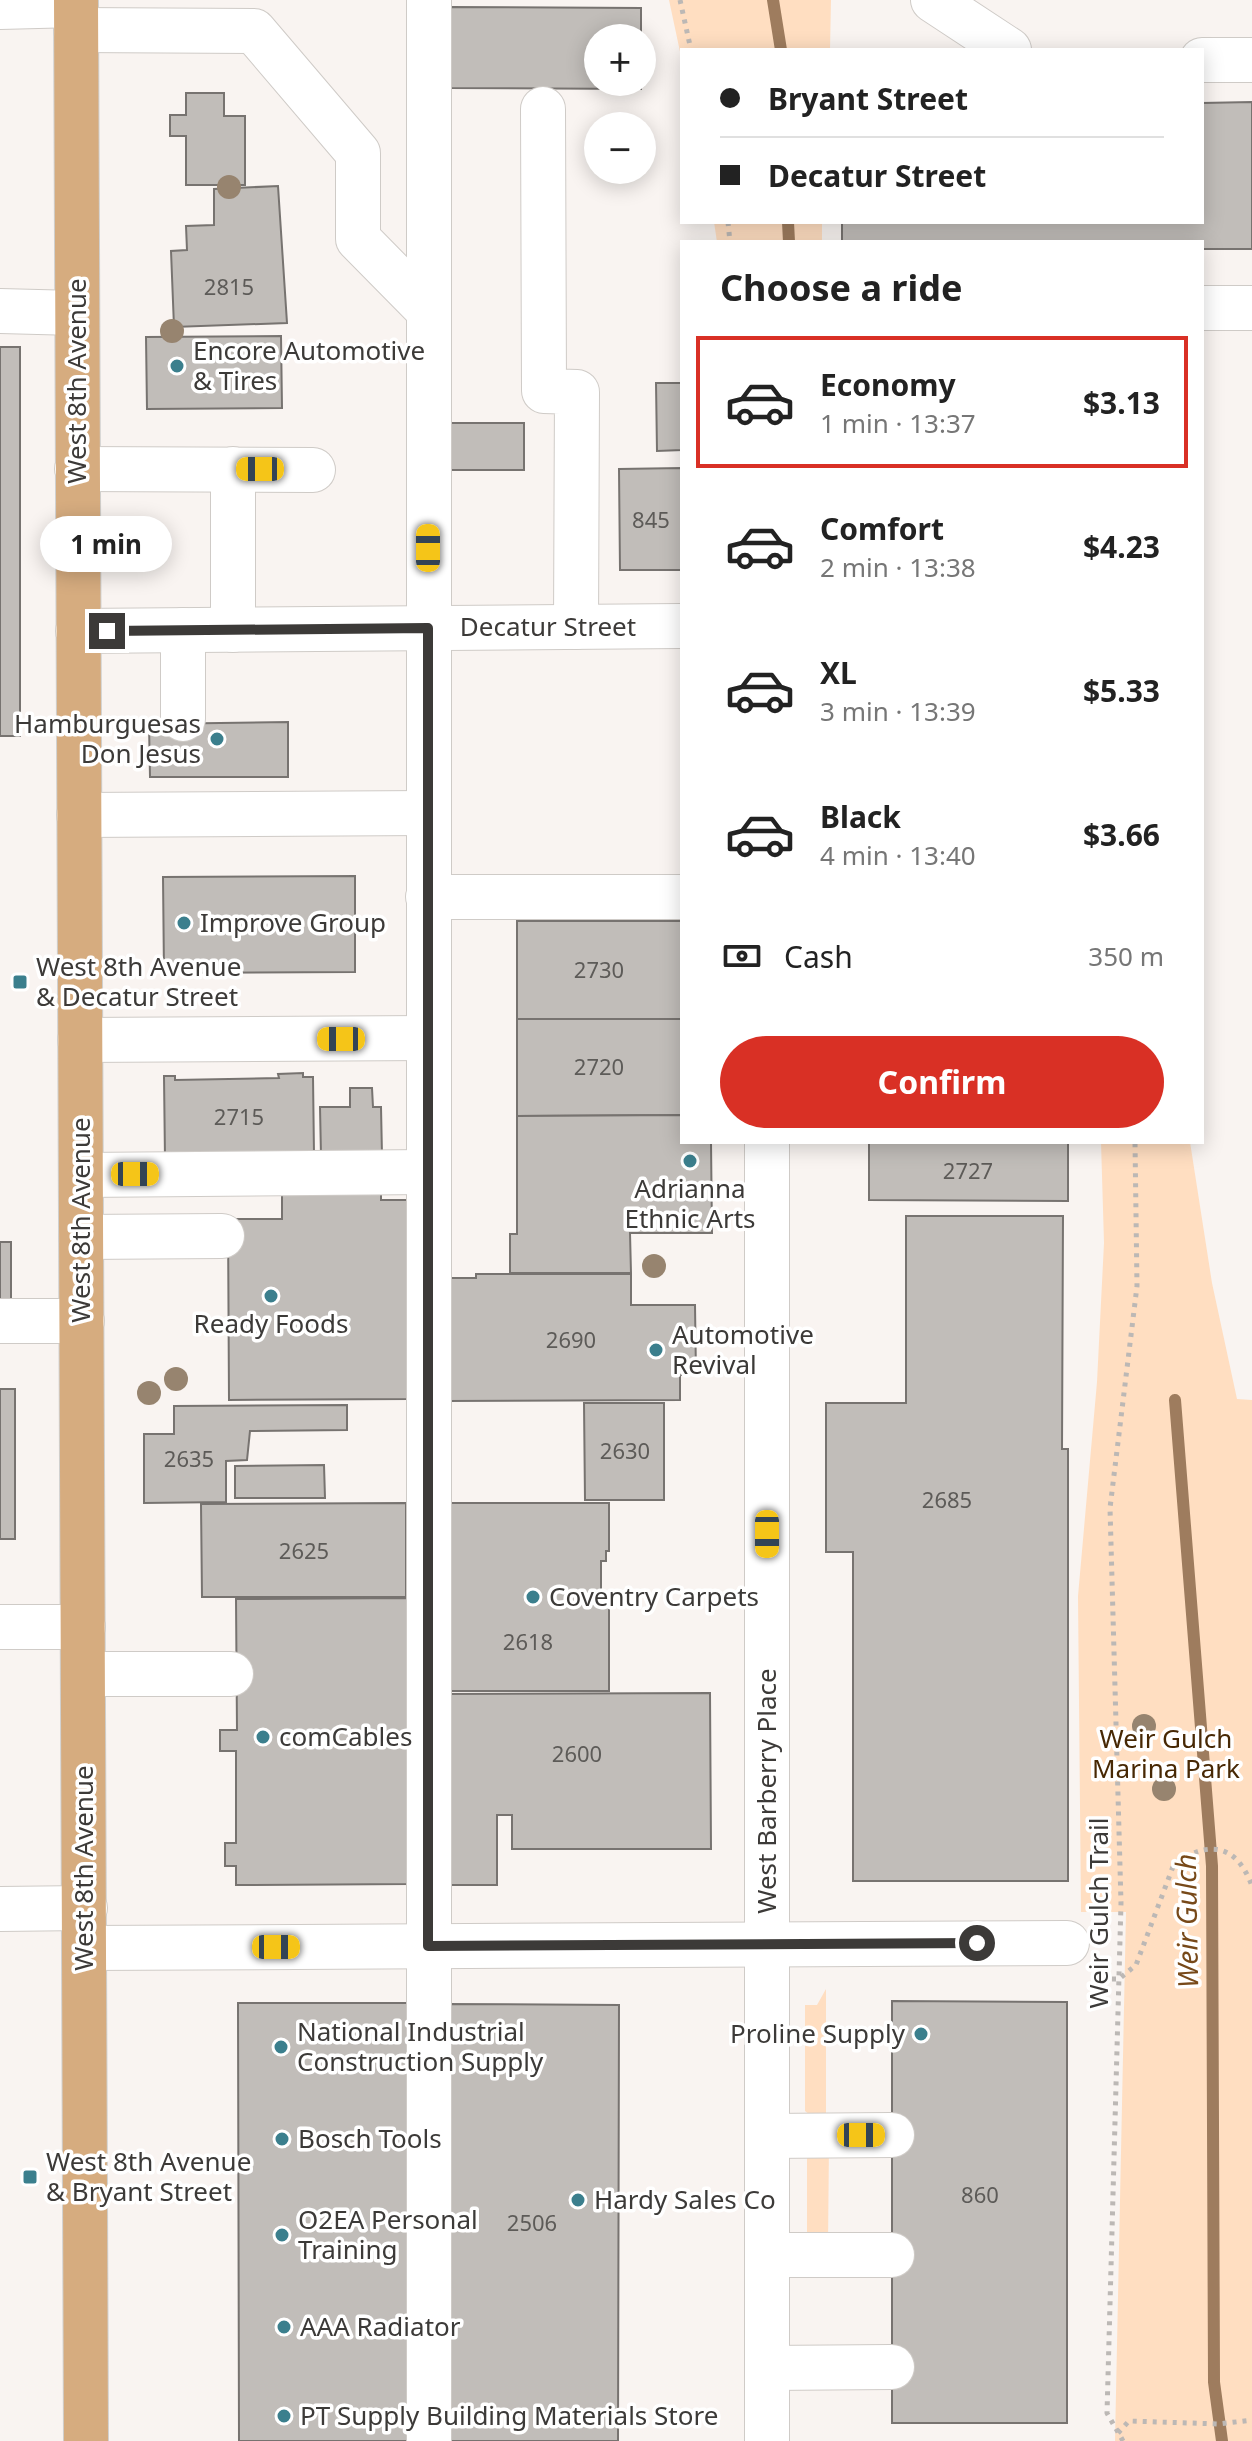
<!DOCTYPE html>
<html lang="en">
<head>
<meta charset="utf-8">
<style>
  :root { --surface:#fff; --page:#f2f2f2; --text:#222; --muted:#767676; --line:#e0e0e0; --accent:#d93025 }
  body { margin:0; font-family:"Noto Sans",sans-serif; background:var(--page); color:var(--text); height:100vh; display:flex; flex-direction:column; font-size:30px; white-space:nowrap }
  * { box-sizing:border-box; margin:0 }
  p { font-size:26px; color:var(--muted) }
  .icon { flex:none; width:44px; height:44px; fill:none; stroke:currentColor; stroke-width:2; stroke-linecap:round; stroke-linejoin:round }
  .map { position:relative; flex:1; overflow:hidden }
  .details { position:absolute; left:680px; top:240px; width:524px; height:904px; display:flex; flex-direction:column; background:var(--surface); border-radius:0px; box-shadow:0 4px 20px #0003 }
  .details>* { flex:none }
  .banner { position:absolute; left:680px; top:48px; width:524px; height:176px; border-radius:0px; box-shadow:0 4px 20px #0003; display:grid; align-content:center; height:176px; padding:0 40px; background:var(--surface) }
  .tools { position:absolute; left:584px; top:24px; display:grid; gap:16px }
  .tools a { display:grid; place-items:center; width:72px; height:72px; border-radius:50%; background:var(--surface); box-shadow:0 4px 20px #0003; font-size:40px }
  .end { position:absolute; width:36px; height:36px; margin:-18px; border:10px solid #3c3a38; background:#fff; box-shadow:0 0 0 4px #fff }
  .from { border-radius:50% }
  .bubble { position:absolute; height:56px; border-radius:28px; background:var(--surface); box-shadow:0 4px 20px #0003; font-size:26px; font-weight:700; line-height:56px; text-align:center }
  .car { position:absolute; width:24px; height:48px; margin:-24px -12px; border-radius:10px; box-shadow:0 0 6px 2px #0007; background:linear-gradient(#f5c518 24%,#345 0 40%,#f5c518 0 76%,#345 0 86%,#f5c518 0) }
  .banner b { display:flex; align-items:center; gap:28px; height:76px; font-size:30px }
  .banner b+b { border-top:2px solid var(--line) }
  .banner i { width:20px; height:20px; background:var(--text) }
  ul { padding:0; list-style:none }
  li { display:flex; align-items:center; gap:24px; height:132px; margin:0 16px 12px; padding:0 24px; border:4px solid transparent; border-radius:0px }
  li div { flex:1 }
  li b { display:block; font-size:30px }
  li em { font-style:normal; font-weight:700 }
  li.on { border-color:var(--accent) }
  li>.icon { width:72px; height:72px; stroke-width:1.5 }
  h2 { padding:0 40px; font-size:36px; line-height:96px }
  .pay { display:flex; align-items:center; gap:20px; height:88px; padding:0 40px; font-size:30px }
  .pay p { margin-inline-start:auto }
  .primary-button { display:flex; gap:16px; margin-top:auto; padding:16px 40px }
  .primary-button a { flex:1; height:92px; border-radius:48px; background:var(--accent); color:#fff; font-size:32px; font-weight:700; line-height:92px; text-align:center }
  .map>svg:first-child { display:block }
  .green { fill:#ffdec1 }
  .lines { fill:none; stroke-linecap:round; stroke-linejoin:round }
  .stream { stroke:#9e7c5e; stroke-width:12 }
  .building { fill:#c1bdb9; stroke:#777370; stroke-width:2 }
  .minor-casing { stroke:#cfcbc7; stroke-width:46 }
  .major-casing { stroke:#d0d0cf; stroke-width:46 }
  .path { stroke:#bcb8b5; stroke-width:5; stroke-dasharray:4 6; stroke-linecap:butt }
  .minor { stroke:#fff; stroke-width:44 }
  .major { stroke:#d6ac7f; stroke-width:44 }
  .tree { fill:#97846f }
  .route { stroke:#3c3a38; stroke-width:10 }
  .poi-dot { fill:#3b7f8d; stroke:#fff; stroke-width:3 }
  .labels { text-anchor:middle; stroke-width:7; stroke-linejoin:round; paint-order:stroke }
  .number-label { font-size:22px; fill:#5d5b58 }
  .poi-label { font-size:26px; fill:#3c3a38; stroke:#fff; text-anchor:start }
  .street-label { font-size:26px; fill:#3c3a38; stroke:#fff }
  .park-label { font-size:26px; fill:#472804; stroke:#fff }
  .water-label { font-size:28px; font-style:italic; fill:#774919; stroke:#fff }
</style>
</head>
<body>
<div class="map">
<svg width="1252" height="2441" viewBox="0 0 1252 2441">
  <rect width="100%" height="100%" fill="#f9f4f1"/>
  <!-- green -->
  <g class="green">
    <path d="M669 0H831L830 50H682V61Z"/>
    <path d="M714 222H822V242H717Z"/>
    <path d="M1101 1142H1190L1212 1283 1237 1399 1252 1400V2441H1115L1126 1912H1081L1078 1596 1097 1382 1104 1243Z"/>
    <path d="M826 1989V2127L805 2111V2005H817Z"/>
    <path d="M829 2143 828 2244 807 2232V2156Z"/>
  </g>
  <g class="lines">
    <!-- stream -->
    <g class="stream">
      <path d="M773 0 781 50"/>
      <path d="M788 222 789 242"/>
      <path d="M1175 1400 1212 1866 1214 2382 1222 2441"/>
    </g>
  </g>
  <!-- building -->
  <g class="building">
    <path d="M450 7 641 8V38H598V82H641V89L449 88Z"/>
    <path d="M186 93H224V116H245V185H186V136H170V115H186Z"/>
    <path d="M1252 102V249H1202V242H842V222H1202V103Z"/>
    <path d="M278 186 287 323 174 327 171 251 187 250 186 226 214 225V189Z"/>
    <path d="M281 336 282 408 147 409 146 337Z"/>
    <rect x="0" y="347" width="20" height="389"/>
    <path d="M656 383H682V450L657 451Z"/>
    <rect x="446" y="423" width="78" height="47"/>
    <path d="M682 468V570H620L619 469Z"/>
    <path d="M288 722V777H150L149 724Z"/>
    <path d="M355 876V972L164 973 163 877Z"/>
    <rect x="517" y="921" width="165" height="98"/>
    <path d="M517 1019H682V1115L517 1116Z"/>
    <path d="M303 1073V1077H313L314 1154 165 1159 164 1076H175V1080L279 1078 278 1074Z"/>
    <path d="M350 1088H372L373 1107H381L382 1155 321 1156 320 1107H350Z"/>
    <path d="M682 1115V1142H711L712 1233H630L631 1273H510V1234H517V1116Z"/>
    <path d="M869 1142H1068V1201L869 1200Z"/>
    <path d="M282 1188H381V1200H409L410 1399 229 1400 228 1219H282Z"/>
    <path d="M906 1216H1063L1062 1449H1068V1881H853V1552H826V1403H906Z"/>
    <rect x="0" y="1242" width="11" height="59"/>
    <path d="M476 1274H631V1305H695L696 1375H680V1400L446 1401V1278H476Z"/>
    <rect x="0" y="1389" width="15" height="150"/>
    <path d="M584 1403H664V1500H585Z"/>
    <path d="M347 1405V1430L250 1431 247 1460 226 1461V1502L144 1503V1434H174V1406Z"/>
    <path d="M324 1465 325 1498H235V1466Z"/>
    <path d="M406 1503V1597H202L201 1504Z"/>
    <path d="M447 1503H609V1551H606V1561H601V1594H609V1691H446Z"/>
    <path d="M409 1598 410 1884 236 1885V1866H225V1843H236V1751H220V1730H237L236 1599Z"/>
    <path d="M710 1693 711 1849H512V1815H497V1885H447L443 1694Z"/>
    <path d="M892 2001 1067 2002V2423H892Z"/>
    <path d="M238 2003H409L410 2441H239Z"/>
    <path d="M445 2004 619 2005 618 2441H444Z"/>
  </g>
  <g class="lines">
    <defs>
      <g id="minor">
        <path d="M933 0 1009 50"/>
        <path d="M0 7 76 5"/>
        <path d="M76 30 254 31 358 153V239L428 310"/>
        <path d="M1202 60H1252"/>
        <path d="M543 109 544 391 577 392 576 627"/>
        <path d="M1202 308H1252"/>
        <path d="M0 311 76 313"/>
        <path d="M77 469 313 470"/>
        <path d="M183 630V719"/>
        <path d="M233 630V469"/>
        <path d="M78 631 682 626"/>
        <path d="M79 815 428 813"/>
        <path d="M428 897H682"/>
        <path d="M80 1040 428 1038"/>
        <path d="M81 1175 428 1172"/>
        <path d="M81 1237 222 1236"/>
        <path d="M0 1321H82"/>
        <path d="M0 1627H83"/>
        <path d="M83 1674H231"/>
        <path d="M0 1909 85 1908"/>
        <path d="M85 1948 1067 1943"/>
        <path d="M767 2136 892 2135"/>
        <path d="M767 2255H892"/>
        <path d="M767 2368 892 2367"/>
        <path d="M429 2441V0"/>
        <path d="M767 2441V1142"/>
      </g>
      <path id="major" d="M76 0 86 2441"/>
    </defs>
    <!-- minor casing -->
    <use href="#minor" class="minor-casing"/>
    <!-- major casing -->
    <use href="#major" class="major-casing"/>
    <!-- path -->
    <g class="path">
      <path d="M680 0 691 50"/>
      <path d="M728 222 730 242"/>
      <path d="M1092 1979H1119L1136 1965 1174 1864C1210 1839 1237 1845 1252 1886"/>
      <path d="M1118 2433 1129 2421 1219 2424 1252 2420"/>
      <path d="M1123 2441 1107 2413 1121 1903 1110 1508 1137 1286 1135 1142"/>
    </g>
    <!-- minor -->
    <use href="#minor" class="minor"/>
    <!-- major -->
    <use href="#major" class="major"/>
  </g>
  <!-- trees -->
  <g class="tree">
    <circle cx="229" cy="187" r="12"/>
    <circle cx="172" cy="331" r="12"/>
    <circle cx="654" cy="1266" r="12"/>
    <circle cx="176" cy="1379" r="12"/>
    <circle cx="149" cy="1393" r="12"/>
    <circle cx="1144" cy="1726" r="12"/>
    <circle cx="1164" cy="1789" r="12"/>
  </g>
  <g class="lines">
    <!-- route -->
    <path class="route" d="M107 631 428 628V1946L977 1943"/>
  </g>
  <!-- markers -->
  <g class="poi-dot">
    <circle cx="177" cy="366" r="8"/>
    <circle cx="217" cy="739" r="8"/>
    <circle cx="184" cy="923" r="8"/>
    <rect x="12" y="974" width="16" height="16" rx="4"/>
    <circle cx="690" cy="1161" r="8"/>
    <circle cx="271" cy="1296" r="8"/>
    <circle cx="656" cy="1350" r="8"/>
    <circle cx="533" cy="1597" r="8"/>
    <circle cx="263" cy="1737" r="8"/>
    <circle cx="921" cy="2034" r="8"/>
    <circle cx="281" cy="2047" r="8"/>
    <circle cx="282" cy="2139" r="8"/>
    <rect x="22" y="2169" width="16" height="16" rx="4"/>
    <circle cx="578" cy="2200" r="8"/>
    <circle cx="282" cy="2235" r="8"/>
    <circle cx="284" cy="2327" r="8"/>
    <circle cx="284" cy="2416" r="8"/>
  </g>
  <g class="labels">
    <!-- number labels -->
    <g class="number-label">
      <text x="229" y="295">2815</text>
      <text x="651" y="528">845</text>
      <text x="599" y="978">2730</text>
      <text x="599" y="1075">2720</text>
      <text x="239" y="1125">2715</text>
      <text x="968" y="1179">2727</text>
      <text x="571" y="1348">2690</text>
      <text x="625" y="1459">2630</text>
      <text x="189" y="1467">2635</text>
      <text x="947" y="1508">2685</text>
      <text x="304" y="1559">2625</text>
      <text x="528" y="1650">2618</text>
      <text x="577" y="1762">2600</text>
      <text x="980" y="2203">860</text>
      <text x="532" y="2231">2506</text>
    </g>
    <!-- poi labels -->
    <g class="poi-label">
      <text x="193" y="360">Encore Automotive<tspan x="193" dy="30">&amp; Tires</tspan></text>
      <text x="201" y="733" text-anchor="end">Hamburguesas<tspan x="201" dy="30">Don Jesus</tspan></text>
      <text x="200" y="932">Improve Group</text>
      <text x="36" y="976">West 8th Avenue<tspan x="36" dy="30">&amp; Decatur Street</tspan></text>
      <text x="690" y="1198" text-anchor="middle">Adrianna<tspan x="690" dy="30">Ethnic Arts</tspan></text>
      <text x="271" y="1333" text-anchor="middle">Ready Foods</text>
      <text x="672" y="1344">Automotive<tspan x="672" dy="30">Revival</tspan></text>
      <text x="549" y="1606">Coventry Carpets</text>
      <text x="279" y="1746">comCables</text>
      <text x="297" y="2041">National Industrial<tspan x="297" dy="30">Construction Supply</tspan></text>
      <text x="905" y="2043" text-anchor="end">Proline Supply</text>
      <text x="298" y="2148">Bosch Tools</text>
      <text x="46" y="2171">West 8th Avenue<tspan x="46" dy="30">&amp; Bryant Street</tspan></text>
      <text x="594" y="2209">Hardy Sales Co</text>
      <text x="298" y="2229">O2EA Personal<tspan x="298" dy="30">Training</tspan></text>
      <text x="300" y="2336">AAA Radiator</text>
      <text x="300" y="2425">PT Supply Building Materials Store</text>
    </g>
    <!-- street labels -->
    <g class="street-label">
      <text transform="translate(77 381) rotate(-90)" y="9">West 8th Avenue</text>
      <text x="548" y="636">Decatur Street</text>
      <text transform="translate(81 1220) rotate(-90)" y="9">West 8th Avenue</text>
      <text transform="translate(767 1791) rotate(-90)" y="9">West Barberry Place</text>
      <text transform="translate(84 1868) rotate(-90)" y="9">West 8th Avenue</text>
      <text transform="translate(1099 1913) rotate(-90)" y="9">Weir Gulch Trail</text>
    </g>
    <!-- park labels -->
    <g class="park-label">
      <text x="1166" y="1748">Weir Gulch<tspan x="1166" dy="30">Marina Park</tspan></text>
    </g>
    <!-- water labels -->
    <g class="water-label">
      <text transform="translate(1187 1921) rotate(-91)" y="10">Weir Gulch</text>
    </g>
  </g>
</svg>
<div class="tools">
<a>+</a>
<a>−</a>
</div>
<i class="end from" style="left:977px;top:1943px"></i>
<i class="end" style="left:107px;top:631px"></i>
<div class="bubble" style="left:40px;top:516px;width:132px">1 min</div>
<i class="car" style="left:260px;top:469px;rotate:270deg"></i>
<i class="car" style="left:428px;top:548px;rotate:0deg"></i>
<i class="car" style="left:341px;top:1039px;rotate:270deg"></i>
<i class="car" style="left:135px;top:1174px;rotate:90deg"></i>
<i class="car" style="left:767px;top:1534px;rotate:180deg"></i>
<i class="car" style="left:276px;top:1947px;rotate:90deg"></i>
<i class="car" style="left:861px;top:2135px;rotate:90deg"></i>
<div class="banner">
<b><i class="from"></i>Bryant Street</b>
<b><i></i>Decatur Street</b>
</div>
<section class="details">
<h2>Choose a ride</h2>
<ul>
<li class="on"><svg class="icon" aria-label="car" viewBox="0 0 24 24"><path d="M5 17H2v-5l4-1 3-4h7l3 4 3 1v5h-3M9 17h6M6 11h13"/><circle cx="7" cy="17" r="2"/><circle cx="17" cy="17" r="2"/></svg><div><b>Economy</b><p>1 min · 13:37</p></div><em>$3.13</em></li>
<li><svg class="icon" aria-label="car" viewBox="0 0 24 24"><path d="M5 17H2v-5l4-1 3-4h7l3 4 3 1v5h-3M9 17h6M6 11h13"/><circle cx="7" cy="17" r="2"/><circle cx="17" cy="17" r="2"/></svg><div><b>Comfort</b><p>2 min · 13:38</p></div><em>$4.23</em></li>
<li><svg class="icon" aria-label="car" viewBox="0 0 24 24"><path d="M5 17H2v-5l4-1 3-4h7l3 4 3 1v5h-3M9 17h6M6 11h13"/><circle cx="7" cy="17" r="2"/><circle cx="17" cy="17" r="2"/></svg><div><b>XL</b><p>3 min · 13:39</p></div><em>$5.33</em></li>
<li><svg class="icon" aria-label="car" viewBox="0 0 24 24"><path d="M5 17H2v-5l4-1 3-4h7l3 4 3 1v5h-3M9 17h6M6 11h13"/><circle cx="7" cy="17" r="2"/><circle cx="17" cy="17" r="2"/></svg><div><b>Black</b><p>4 min · 13:40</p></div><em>$3.66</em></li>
</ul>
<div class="pay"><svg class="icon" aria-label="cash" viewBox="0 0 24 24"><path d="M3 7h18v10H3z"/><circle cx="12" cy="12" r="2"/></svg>Cash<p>350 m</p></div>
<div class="primary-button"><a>Confirm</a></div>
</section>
</div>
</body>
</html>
